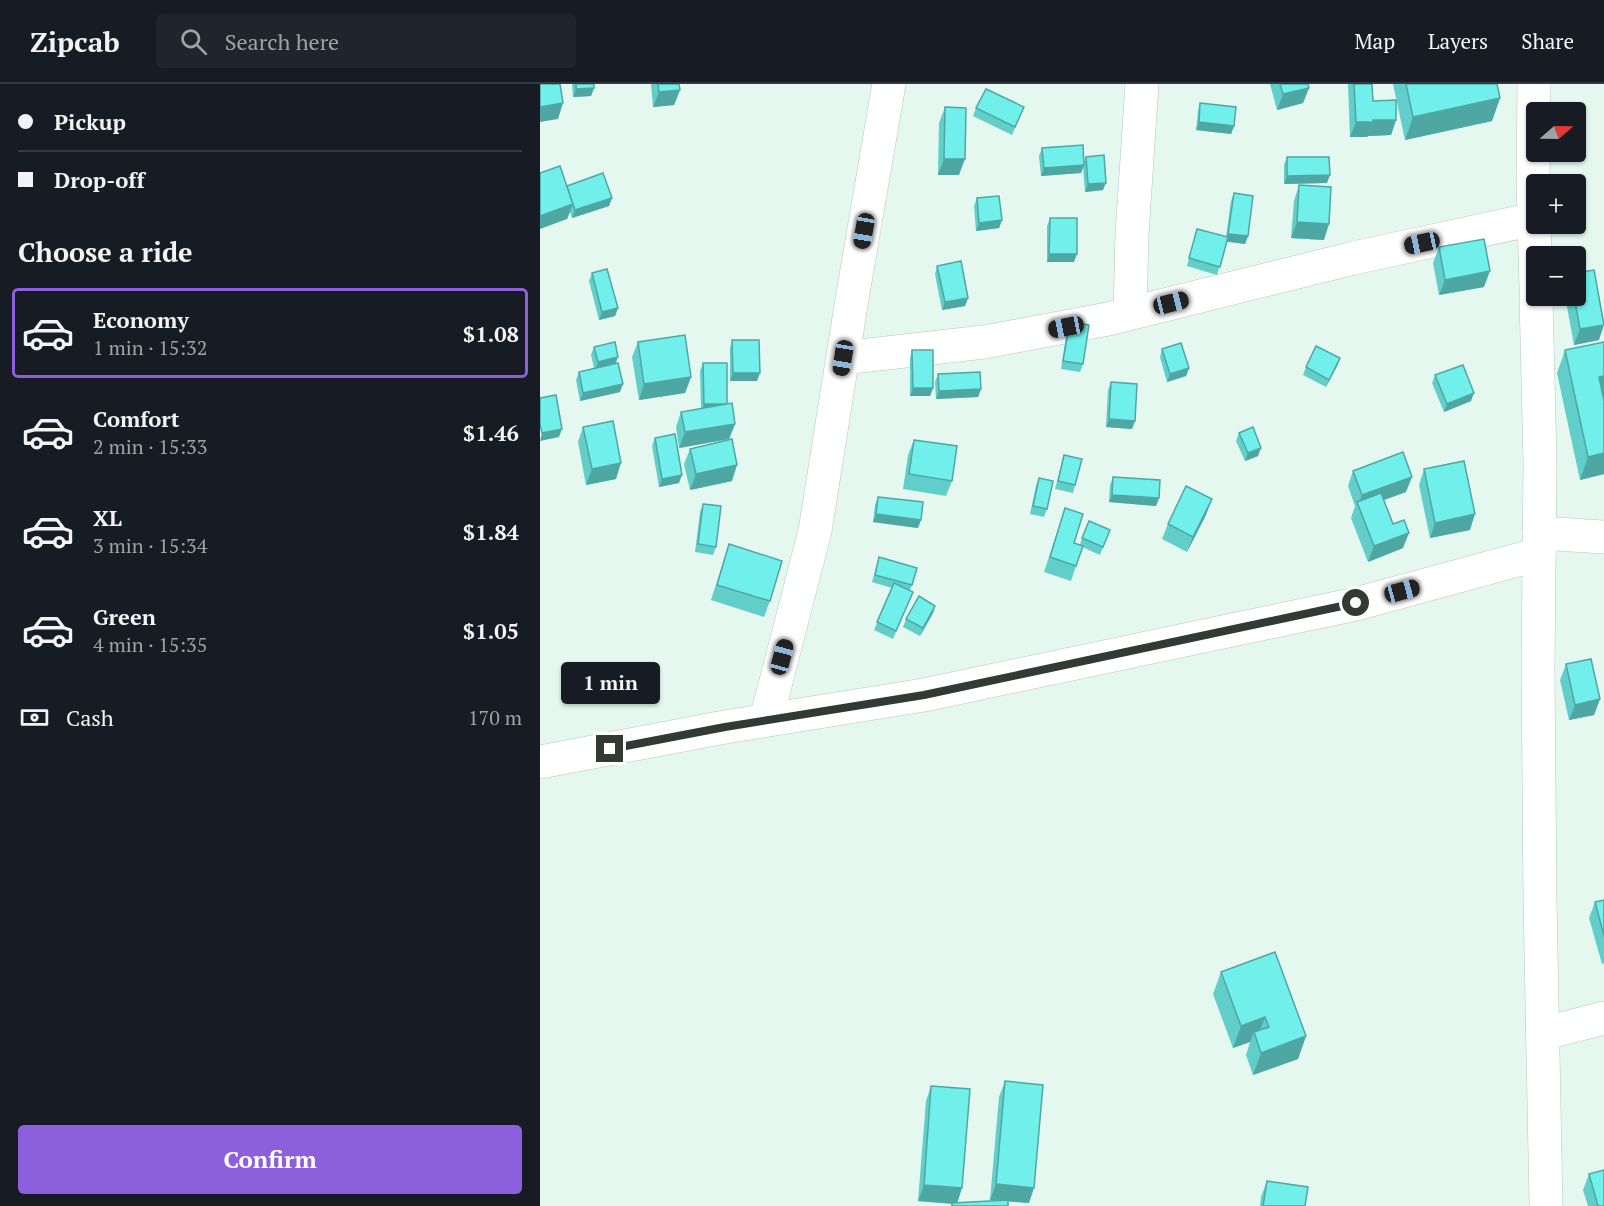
<!DOCTYPE html>
<html lang="en">
<head>
<meta charset="utf-8">
<style>
  :root { --surface:#171b24; --page:#20242c; --text:#f1f3f6; --muted:#9ea1a6; --line:#363941; --accent:#8b60da }
  body { margin:0; font-family:"PT Serif",serif; background:var(--page); color:var(--text); height:100vh; display:flex; flex-direction:column; font-size:22px; white-space:nowrap }
  * { box-sizing:border-box; margin:0 }
  p { font-size:20px; color:var(--muted) }
  .icon { flex:none; width:33px; height:33px; fill:none; stroke:currentColor; stroke-width:2; stroke-linecap:round; stroke-linejoin:round }
  .map { position:relative; flex:1; overflow:hidden }
  .drawer { display:flex; flex-direction:column; background:var(--surface); width:540px }
  .drawer>* { flex:none }
  .top-card { display:grid; align-content:center; height:132px; padding:0 18px; background:var(--surface) }
  .needle { width:39px; rotate:70deg }
  .fabs { position:absolute; left:986px; top:18px; display:grid; gap:12px }
  .fabs a { display:grid; place-items:center; width:60px; height:60px; border-radius:6px; background:var(--surface); box-shadow:0 2px 4px #0004; font-size:30px }
  .end { position:absolute; width:27px; height:27px; margin:-14px; border:8px solid #323a36; background:#fff; box-shadow:0 0 0 3px #fff }
  .from { border-radius:50% }
  .bubble { position:absolute; height:42px; border-radius:6px; background:var(--surface); box-shadow:0 2px 4px #0004; font-size:20px; font-weight:600; line-height:42px; text-align:center }
  .car { position:absolute; width:18px; height:36px; margin:-18px -9px; border-radius:8px; box-shadow:0 0 4px 2px #0007; background:linear-gradient(#222 24%,#8ab4d8 0 40%,#222 0 76%,#8ab4d8 0 86%,#222 0) }
  .top-card b { display:flex; align-items:center; gap:21px; height:57px; font-size:22px }
  .top-card b+b { border-top:2px solid var(--line) }
  .top-card i { width:15px; height:15px; background:var(--text) }
  ul { padding:0; list-style:none }
  li { display:flex; align-items:center; gap:18px; height:90px; margin:0 12px 9px; padding:0 6px; border:3px solid transparent; border-radius:6px }
  li div { flex:1 }
  li b { display:block; font-size:22px }
  li em { font-style:normal; font-weight:600 }
  li.active { border-color:var(--accent) }
  li>.icon { width:54px; height:54px; stroke-width:1.5 }
  h2 { padding:0 18px; font-size:27px; line-height:72px }
  .pay { display:flex; align-items:center; gap:15px; height:66px; padding:0 18px; font-size:22px }
  .pay p { margin-inline-start:auto }
  .primary-button { display:flex; gap:12px; margin-top:auto; padding:12px 18px }
  .primary-button a { flex:1; height:69px; border-radius:6px; background:var(--accent); color:#fff; font-size:24px; font-weight:600; line-height:69px; text-align:center }
  header { display:flex; align-items:center; gap:36px; box-sizing:border-box; height:84px; padding:0 30px; background:var(--surface); border-bottom:2px solid var(--line) }
  header strong { font-size:28px }
  nav { display:flex; gap:33px; margin-inline-start:auto; font-size:21px }
  .search { width:420px; height:54px; background:var(--page); display:flex; align-items:center; gap:15px; box-sizing:border-box; padding:0 21px; border-radius:6px; color:var(--muted); font-size:22px }
  main { display:flex; flex:1; min-height:0 }
  .map>svg:first-child { display:block }
  .lines { fill:none; stroke-linecap:round; stroke-linejoin:round }
  .minor-casing { stroke:#b5c8bf; stroke-width:34 }
  .minor { stroke:#fff; stroke-width:33 }
  .wall { fill:#61ceca }
  .shaded-wall { fill:#4fa7a4 }
  .building { fill:#71efeb; stroke:#4fa7a4; stroke-width:1.5 }
  .route { stroke:#323a36; stroke-width:8 }
</style>
</head>
<body>
<header>
<strong>Zipcab</strong>
<div class="search"><svg class="icon" aria-label="search" viewBox="0 0 24 24"><circle cx="10" cy="10" r="6"/><path d="M15 15l6 6"/></svg>Search here</div>
<nav><a>Map</a><a>Layers</a><a>Share</a></nav>
</header>
<main>
<section class="drawer">
<div class="top-card">
<b><i class="from"></i>Pickup</b>
<b><i></i>Drop-off</b>
</div>
<h2>Choose a ride</h2>
<ul>
<li class="active"><svg class="icon" aria-label="car" viewBox="0 0 24 24"><path d="M5 17H2v-5l4-1 3-4h7l3 4 3 1v5h-3M9 17h6M6 11h13"/><circle cx="7" cy="17" r="2"/><circle cx="17" cy="17" r="2"/></svg><div><b>Economy</b><p>1 min · 15:32</p></div><em>$1.08</em></li>
<li><svg class="icon" aria-label="car" viewBox="0 0 24 24"><path d="M5 17H2v-5l4-1 3-4h7l3 4 3 1v5h-3M9 17h6M6 11h13"/><circle cx="7" cy="17" r="2"/><circle cx="17" cy="17" r="2"/></svg><div><b>Comfort</b><p>2 min · 15:33</p></div><em>$1.46</em></li>
<li><svg class="icon" aria-label="car" viewBox="0 0 24 24"><path d="M5 17H2v-5l4-1 3-4h7l3 4 3 1v5h-3M9 17h6M6 11h13"/><circle cx="7" cy="17" r="2"/><circle cx="17" cy="17" r="2"/></svg><div><b>XL</b><p>3 min · 15:34</p></div><em>$1.84</em></li>
<li><svg class="icon" aria-label="car" viewBox="0 0 24 24"><path d="M5 17H2v-5l4-1 3-4h7l3 4 3 1v5h-3M9 17h6M6 11h13"/><circle cx="7" cy="17" r="2"/><circle cx="17" cy="17" r="2"/></svg><div><b>Green</b><p>4 min · 15:35</p></div><em>$1.05</em></li>
</ul>
<div class="pay"><svg class="icon" aria-label="cash" viewBox="0 0 24 24"><path d="M3 7h18v10H3z"/><circle cx="12" cy="12" r="2"/></svg>Cash<p>170 m</p></div>
<div class="primary-button"><a>Confirm</a></div>
</section>
<div class="map">
<svg width="1064" height="1122" viewBox="0 0 1064 1122">
  <rect width="100%" height="100%" fill="#e5f8ef"/>
  <g class="lines">
    <defs>
      <g id="minor">
        <path d="M994 0 993 100 996 203"/>
        <path d="M996 212 1000 380 998 583 1000 815 1006 1122"/>
        <path d="M590 229 592 150 602 0"/>
        <path d="M303 274 444 258 568 235 814 174 994 135"/>
        <path d="M999 449 1064 453"/>
        <path d="M226 636 275 447 312 215 349 0"/>
        <path d="M0 678 185 643 384 611 816 520 999 470"/>
        <path d="M1002 950 1064 934"/>
      </g>
    </defs>
    <!-- minor casing -->
    <use href="#minor" class="minor-casing"/>
    <!-- minor -->
    <use href="#minor" class="minor"/>
  </g>
  <!-- wall -->
  <g class="wall">
    <path d="M32 0H54V4L51 12 33 13Z"/>
    <path d="M111 0H139L140 6 134 21 113 23Z"/>
    <path d="M730 0H768L769 4 763 19 737 26Z"/>
    <path d="M808 0H832L833 17 856 36 851 51 828 52 827 53H810Z"/>
    <path d="M853 0H957L960 14 952 37 865 56Z"/>
    <path d="M660 19 694 42 691 50 656 46 658 27Z"/>
    <path d="M405 23 419 91H398L399 39Z"/>
    <path d="M484 23 472 51 433 32 436 24Z"/>
    <path d="M502 64 544 78 546 73 563 106 545 108 543 83 541 89 501 92 499 72Z"/>
    <path d="M747 73 787 99 744 100V81Z"/>
    <path d="M759 101 784 156 751 154 754 117Z"/>
    <path d="M27 102 72 114 69 122 32 134 30 128 27 135Z"/>
    <path d="M694 109 708 152 705 160 687 158 677 191 647 182 657 145 686 153 691 117Z"/>
    <path d="M437 114 462 136 459 144 436 147 434 122Z"/>
    <path d="M510 134 534 178H507V142Z"/>
    <path d="M899 163 944 203 899 211 893 179Z"/>
    <path d="M397 182 428 214 425 222 402 226 395 190Z"/>
    <path d="M52 189 78 224 75 232 59 236 49 197Z"/>
    <path d="M1025 212H1035L1059 256 1034 261Z"/>
    <path d="M530 237 543 280 540 288 521 285 527 245Z"/>
    <path d="M192 256 217 297H190V264Z"/>
    <path d="M98 258 151 293 145 309 99 316 92 273Z"/>
    <path d="M54 263 76 279 80 308 40 317 36 296 39 288 54 284 51 271Z"/>
    <path d="M622 265 649 284 646 292 627 298 620 273Z"/>
    <path d="M372 266 393 304 390 312H370V274Z"/>
    <path d="M1025 266 1063 313 1064 390 1040 396 1017 289Z"/>
    <path d="M800 274 797 282 786 303 763 291 766 283Z"/>
    <path d="M163 279 187 320 195 340 189 355 139 364 136 343 141 328 161 324 160 287Z"/>
    <path d="M398 290 441 305 438 313 396 315 395 298Z"/>
    <path d="M895 291 931 317 904 328 892 299Z"/>
    <path d="M571 298 595 337 592 345 566 343 568 306Z"/>
    <path d="M43 343 76 395 46 401 38 358Z"/>
    <path d="M699 349 718 372 705 377 696 357Z"/>
    <path d="M115 354 139 399 119 403 112 362Z"/>
    <path d="M374 356 412 397 406 412 363 405 368 371Z"/>
    <path d="M150 365 192 397 150 406 144 380Z"/>
    <path d="M524 371 535 401 533 409 515 405 522 379Z"/>
    <path d="M884 385 930 446 890 454 879 401Z"/>
    <path d="M813 387 866 408 844 416 863 464 828 478 811 434 815 422 808 402Z"/>
    <path d="M573 393 619 414 616 422 569 418 570 401Z"/>
    <path d="M499 394 507 425 504 433 490 430 496 402Z"/>
    <path d="M338 413 378 444 333 438 335 421Z"/>
    <path d="M163 420 176 463 173 471 155 468 160 428Z"/>
    <path d="M525 424 534 459 540 461 542 454 570 446 560 471 542 463 531 497 504 488Z"/>
    <path d="M666 431 647 468 622 455 628 440Z"/>
    <path d="M189 460 230 517 224 533 171 516Z"/>
    <path d="M339 473 372 501 370 506 373 508 353 555 334 546 352 504 332 498Z"/>
    <path d="M395 522 393 529 380 552 363 543 366 535Z"/>
    <path d="M1026 580 1060 615 1054 631 1029 636 1020 596Z"/>
    <path d="M1064 816V879L1062 880 1049 834 1055 818Z"/>
    <path d="M681 888 766 952 758 975 713 991 706 971 710 958 693 964 673 910Z"/>
    <path d="M465 997 489 1119 468 1117V1122H411L412 1120 378 1117 386 1017 391 1002 417 1119 459 1117 450 1116 459 1013Z"/>
    <path d="M1049 1090 1064 1122H1048L1043 1106Z"/>
    <path d="M727 1097 765 1122H720L721 1113Z"/>
  </g>
  <!-- shaded-wall -->
  <g class="shaded-wall">
    <path d="M54 4 51 12 33 13 36 5Z"/>
    <path d="M769 4 763 19 737 26 743 10Z"/>
    <path d="M140 6 134 21 113 23 119 8Z"/>
    <path d="M960 14 952 37 865 56 873 33Z"/>
    <path d="M23 19 18 35 0 38V23Z"/>
    <path d="M833 36H856L851 51 828 52 827 53H810L816 38Z"/>
    <path d="M659 38 694 42 691 50 656 46Z"/>
    <path d="M404 75H425L419 91H398Z"/>
    <path d="M544 81 541 89 501 92 504 84Z"/>
    <path d="M790 91 787 99 744 100 747 92Z"/>
    <path d="M566 99 563 106 545 108 548 100Z"/>
    <path d="M72 114 69 122 32 134 35 126Z"/>
    <path d="M33 120 27 135 0 145V132Z"/>
    <path d="M462 136 459 144 436 147 439 139Z"/>
    <path d="M757 138 789 140 784 156 751 154Z"/>
    <path d="M688 150 708 152 705 160 685 157Z"/>
    <path d="M509 170H537L534 178H507Z"/>
    <path d="M950 187 944 203 899 211 905 196Z"/>
    <path d="M428 214 425 222 402 226 405 218Z"/>
    <path d="M78 224 75 232 59 236 62 228Z"/>
    <path d="M1064 241 1059 256 1034 261 1040 245Z"/>
    <path d="M78 273 75 281 55 286 58 278Z"/>
    <path d="M800 274 797 282 786 303 789 296Z"/>
    <path d="M649 284 646 292 627 298 630 290Z"/>
    <path d="M193 289H220L217 297H190Z"/>
    <path d="M1064 292V312L1050 315 1059 293Z"/>
    <path d="M151 293 145 309 99 316 104 300Z"/>
    <path d="M83 300 80 308 40 317 43 309Z"/>
    <path d="M373 304H393L390 312H370Z"/>
    <path d="M441 305 438 313 396 315 399 307Z"/>
    <path d="M934 309 931 317 904 328 907 320Z"/>
    <path d="M164 320H187L161 328Z"/>
    <path d="M569 335 595 337 592 345 566 343Z"/>
    <path d="M195 340 189 355 139 364 145 348Z"/>
    <path d="M22 345 19 353 0 357 2 349Z"/>
    <path d="M721 364 718 372 705 377 708 369Z"/>
    <path d="M1064 369V390L1040 396 1048 373Z"/>
    <path d="M81 379 76 395 46 401 52 385Z"/>
    <path d="M197 381 192 397 150 406 156 390Z"/>
    <path d="M142 391 139 399 119 403 122 395Z"/>
    <path d="M872 393 866 408 819 425 818 422 822 411Z"/>
    <path d="M572 411 619 414 616 422 569 418Z"/>
    <path d="M672 415 666 431 647 468 653 453Z"/>
    <path d="M336 430 381 436 378 444 333 438Z"/>
    <path d="M935 430 930 446 890 454 895 439Z"/>
    <path d="M869 449 863 464 828 478 834 462Z"/>
    <path d="M395 522 393 529 380 552 383 544Z"/>
    <path d="M1060 615 1054 631 1029 636 1035 621Z"/>
    <path d="M725 933 717 955 714 948 710 958 693 964 701 942Z"/>
    <path d="M766 952 758 975 713 991 721 969Z"/>
    <path d="M456 1100 494 1104 489 1119 450 1116Z"/>
    <path d="M384 1101 422 1104 417 1120 378 1117Z"/>
  </g>
  <!-- building -->
  <g class="building">
    <path d="M0 0H20L23 19 0 23Z"/>
    <path d="M36 0H54V4L36 5Z"/>
    <path d="M118 0H139L140 6 119 8Z"/>
    <path d="M740 0H768L769 4 743 10Z"/>
    <path d="M814 0H832L833 17 856 16V36H833V38H816Z"/>
    <path d="M866 0H957L960 14 873 33Z"/>
    <path d="M446 5 484 23 475 43 436 24Z"/>
    <path d="M660 19 696 23 694 42 659 38Z"/>
    <path d="M405 23 426 24 425 75H404Z"/>
    <path d="M543 61 544 81 504 84 502 64Z"/>
    <path d="M564 71 566 99 548 100 546 73Z"/>
    <path d="M747 73H789L790 91 747 92Z"/>
    <path d="M20 82 33 120 0 132V89Z"/>
    <path d="M63 89 72 114 35 126 27 102Z"/>
    <path d="M759 101 791 103 789 140 757 138Z"/>
    <path d="M694 109 713 112 708 152 688 150Z"/>
    <path d="M459 112 462 136 439 139 437 114Z"/>
    <path d="M510 134H537V170H509Z"/>
    <path d="M657 145 688 153 680 183 649 174Z"/>
    <path d="M944 155 950 187 905 196 899 163Z"/>
    <path d="M421 177 428 214 405 218 397 182Z"/>
    <path d="M67 185 78 224 62 228 52 189Z"/>
    <path d="M1054 186 1064 241 1040 245 1034 212H1035V189Z"/>
    <path d="M530 237 549 241 543 280 523 277Z"/>
    <path d="M145 251 151 293 104 300 98 258Z"/>
    <path d="M192 256H219L220 289H193Z"/>
    <path d="M75 258 78 273 58 278 54 263Z"/>
    <path d="M1064 258V292L1059 293 1064 317V369L1048 373 1025 266Z"/>
    <path d="M641 259 649 284 630 290 622 265Z"/>
    <path d="M776 262 800 274 789 296 766 283Z"/>
    <path d="M372 266H393V304H373Z"/>
    <path d="M78 279 83 300 43 309 39 288Z"/>
    <path d="M163 279H187V320H164Z"/>
    <path d="M923 281 934 309 907 320 895 291Z"/>
    <path d="M440 288 441 305 399 307 398 290Z"/>
    <path d="M571 298 597 300 595 337 569 335Z"/>
    <path d="M16 311 22 345 2 349 0 340V314Z"/>
    <path d="M192 319 195 340 145 348 141 328Z"/>
    <path d="M73 337 81 379 52 385 43 343Z"/>
    <path d="M713 343 721 364 708 369 699 349Z"/>
    <path d="M135 350 142 391 122 395 115 354Z"/>
    <path d="M192 355 197 381 156 390 150 365Z"/>
    <path d="M374 356 417 362 412 397 369 390Z"/>
    <path d="M863 368 872 393 822 411 813 387Z"/>
    <path d="M524 371 542 375 535 401 518 397Z"/>
    <path d="M924 377 935 430 895 439 884 385Z"/>
    <path d="M573 393 620 396 619 414 572 411Z"/>
    <path d="M499 394 513 397 507 425 493 422Z"/>
    <path d="M646 402 672 415 653 453 628 440Z"/>
    <path d="M841 409 853 440 864 436 869 449 834 462 817 418Z"/>
    <path d="M338 413 383 418 381 436 336 430Z"/>
    <path d="M163 420 181 422 176 463 158 460Z"/>
    <path d="M525 424 543 430 534 459 543 462 536 482 510 473Z"/>
    <path d="M549 437 570 446 563 463 542 454Z"/>
    <path d="M189 460 242 477 230 517 177 501Z"/>
    <path d="M339 473 377 484 372 501 335 491Z"/>
    <path d="M354 499 373 508 356 547 337 538Z"/>
    <path d="M379 512 395 522 383 544 366 535Z"/>
    <path d="M1051 575 1060 615 1035 621 1026 580Z"/>
    <path d="M1064 816V852L1055 818Z"/>
    <path d="M735 868 766 952 721 969 714 948 729 943 725 933 701 942 681 888Z"/>
    <path d="M465 997 503 1001 494 1104 456 1100Z"/>
    <path d="M391 1002 430 1005 422 1104 384 1101Z"/>
    <path d="M1064 1086V1122H1058L1049 1090Z"/>
    <path d="M727 1097 768 1103 765 1122H723Z"/>
    <path d="M468 1116V1122H412V1119Z"/>
  </g>
  <g class="lines">
    <!-- route -->
    <path class="route" d="M70 665 185 643 384 611 816 519"/>
  </g>
</svg>
<div class="fabs">
<a><svg class="needle" viewBox="-14 -14 28 28"><path d="M0-13l5 13h-10z" fill="#e53935"/><path d="M0 13l5-13h-10z" fill="#9ea1a6"/></svg></a>
<a>+</a>
<a>−</a>
</div>
<i class="end from" style="left:816px;top:519px"></i>
<i class="end" style="left:70px;top:665px"></i>
<div class="bubble" style="left:21px;top:578px;width:99px">1 min</div>
<i class="car" style="left:324px;top:147px;rotate:190deg"></i>
<i class="car" style="left:882px;top:159px;rotate:258deg"></i>
<i class="car" style="left:631px;top:219px;rotate:76deg"></i>
<i class="car" style="left:526px;top:243px;rotate:259deg"></i>
<i class="car" style="left:303px;top:274px;rotate:189deg"></i>
<i class="car" style="left:862px;top:507px;rotate:75deg"></i>
<i class="car" style="left:242px;top:573px;rotate:15deg"></i>
</div>
</main>
</body>
</html>
